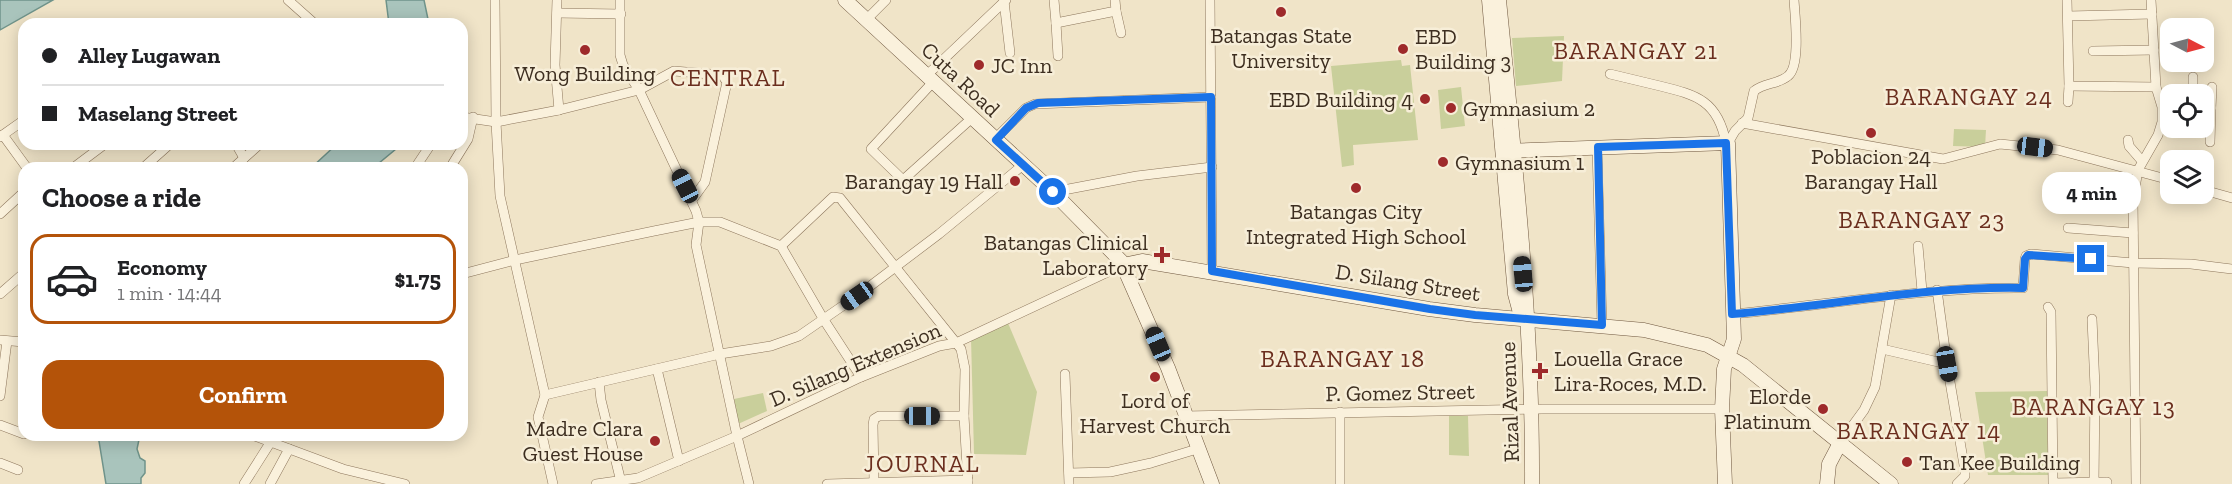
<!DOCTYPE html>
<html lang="en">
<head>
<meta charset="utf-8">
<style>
  :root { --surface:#fff; --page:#f2f2f2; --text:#202124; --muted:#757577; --line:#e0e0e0; --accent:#b45309 }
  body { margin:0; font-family:"Zilla Slab",serif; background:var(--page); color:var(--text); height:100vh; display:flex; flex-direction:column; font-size:22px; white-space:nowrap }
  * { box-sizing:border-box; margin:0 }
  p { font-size:20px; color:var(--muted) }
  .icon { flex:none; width:33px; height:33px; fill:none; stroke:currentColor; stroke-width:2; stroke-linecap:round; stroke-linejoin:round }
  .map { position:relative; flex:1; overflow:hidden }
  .sheet { position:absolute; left:18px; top:162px; width:450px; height:279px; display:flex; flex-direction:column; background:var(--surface); border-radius:18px; box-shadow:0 3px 15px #0003 }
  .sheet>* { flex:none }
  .banner { position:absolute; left:18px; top:18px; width:450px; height:132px; border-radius:18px; box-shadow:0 3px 15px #0003; display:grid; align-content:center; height:132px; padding:0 24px; background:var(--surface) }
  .needle { width:39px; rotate:96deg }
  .fabs { position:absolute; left:2160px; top:18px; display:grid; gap:12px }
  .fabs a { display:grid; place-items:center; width:54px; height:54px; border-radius:12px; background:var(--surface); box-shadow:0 3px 15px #0003; font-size:30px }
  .end { position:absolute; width:27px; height:27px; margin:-14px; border:8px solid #1a73e8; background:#fff; box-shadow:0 0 0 3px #fff }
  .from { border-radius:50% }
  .bubble { position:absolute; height:42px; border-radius:18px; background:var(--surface); box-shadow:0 3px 15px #0003; font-size:20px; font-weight:800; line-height:42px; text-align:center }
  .car { position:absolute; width:18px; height:36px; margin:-18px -9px; border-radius:8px; box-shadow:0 0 4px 2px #0007; background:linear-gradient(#222 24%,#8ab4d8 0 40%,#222 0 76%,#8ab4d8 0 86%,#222 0) }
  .banner b { display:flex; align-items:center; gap:21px; height:57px; font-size:22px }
  .banner b+b { border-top:2px solid var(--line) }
  .banner i { width:15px; height:15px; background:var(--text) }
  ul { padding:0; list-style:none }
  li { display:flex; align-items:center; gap:18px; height:90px; margin:0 12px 9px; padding:0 12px; border:3px solid var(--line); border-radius:18px }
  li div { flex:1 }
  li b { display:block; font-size:22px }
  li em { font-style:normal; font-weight:800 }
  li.current { border-color:var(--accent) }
  li>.icon { width:54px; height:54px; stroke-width:1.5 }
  h2 { padding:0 24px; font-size:27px; line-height:72px }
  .primary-button { display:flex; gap:12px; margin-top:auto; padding:12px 24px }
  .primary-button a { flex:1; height:69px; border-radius:18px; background:var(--accent); color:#fff; font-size:24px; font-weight:800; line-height:69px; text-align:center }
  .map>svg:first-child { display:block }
  .green { fill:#c9cf9b }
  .water { fill:#a9c4bc; stroke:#6f938a; stroke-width:1.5 }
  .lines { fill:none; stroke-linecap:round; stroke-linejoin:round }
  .street-casing { stroke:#8d765c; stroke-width:10 }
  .secondary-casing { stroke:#6f573f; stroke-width:15 }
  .street { stroke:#faf1dc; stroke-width:9 }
  .secondary { stroke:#faf1dc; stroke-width:14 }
  .route { stroke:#1a73e8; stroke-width:8 }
  .poi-dot { fill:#9e2a2b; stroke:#f7eed8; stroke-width:2 }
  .labels { text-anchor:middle; stroke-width:5; stroke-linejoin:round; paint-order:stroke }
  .poi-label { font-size:22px; fill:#3d2e20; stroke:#f7eed8; text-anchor:start }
  .street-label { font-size:22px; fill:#3d2e20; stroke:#f7eed8 }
  .neighbourhood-label { font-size:24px; letter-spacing:1.5px; fill:#6b2e1e; stroke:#f7eed8 }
</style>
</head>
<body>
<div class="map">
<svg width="2232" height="484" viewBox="0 0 2232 484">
  <rect width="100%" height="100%" fill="#f0e4c8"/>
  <!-- green -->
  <g class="green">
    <path d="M1564 36 1562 81 1516 86 1512 38Z"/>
    <path d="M1401 60 1402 66 1410 65 1418 140 1353 145 1354 165 1342 167 1331 66Z"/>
    <path d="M1461 87 1465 126 1441 129 1438 90Z"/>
    <path d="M1954 129 1986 130 1985 147 1953 146Z"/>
    <path d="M1008 323 1037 392 1026 455 974 454 971 338Z"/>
    <path d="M2047 391 2048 475H1988L1975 392Z"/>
    <path d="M763 393 767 411 738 424 734 399Z"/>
    <path d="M1449 416H1468L1469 456 1449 455Z"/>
  </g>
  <!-- water -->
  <g class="water">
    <path d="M0 0H53L0 30Z"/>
    <path d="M386 0H424L429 24H389Z"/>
    <path d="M337 144H402L373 168H311Z"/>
    <path d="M98 435H140L137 449 140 458 145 461V473L141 478V484H106Z"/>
  </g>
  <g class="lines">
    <defs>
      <g id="street">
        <path d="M288 0 315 24"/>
        <path d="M495 0 496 122 500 196 545 395 720 354 771 346 799 336 857 296 939 234 1023 165"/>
        <path d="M557 0 555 65 559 110"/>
        <path d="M620 0V55L623 65 639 90 696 211 699 222 696 245 737 436 749 484"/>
        <path d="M1054 0 1056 23 1116 11 1115 0"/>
        <path d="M1210 0 1212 271"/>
        <path d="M2067 0 2069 86 2156 87"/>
        <path d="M1004 1 1010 53"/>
        <path d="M1116 11 1121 33"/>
        <path d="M557 13 621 14"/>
        <path d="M2068 16 2152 14"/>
        <path d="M866 20 886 0"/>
        <path d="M1056 23 1058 56"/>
        <path d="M2093 51 2154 50"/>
        <path d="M1610 74C1627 78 1644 82 1660 86 1697 95 1718 101 1726 143"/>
        <path d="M926 76 1006 0"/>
        <path d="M933 82 871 149 903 180 972 118"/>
        <path d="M2193 94V77"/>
        <path d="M2068 102 2069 86"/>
        <path d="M2204 108H2211L2210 142"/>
        <path d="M2211 108 2212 87"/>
        <path d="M462 117 496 122 559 110 639 90 674 71 722 75 727 82 705 182 692 200"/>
        <path d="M1742 123 1943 159 2000 144 2058 150 2170 180"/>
        <path d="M3 135 27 168"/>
        <path d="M0 137 24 120"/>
        <path d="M995 139 1026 108 1035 104 1211 97"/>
        <path d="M2128 140 2129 146 2142 161"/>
        <path d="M1728 143 1735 131 1748 118 1754 91C1765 82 1777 85 1788 76 1801 66 1795 16 1794 0"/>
        <path d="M236 144 244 158"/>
        <path d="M1597 147 1602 325"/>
        <path d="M73 168 105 144"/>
        <path d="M143 168 170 144"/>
        <path d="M233 168 260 144"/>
        <path d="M415 168 431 144"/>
        <path d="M450 168 468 139 473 117"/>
        <path d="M2204 190 2232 198"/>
        <path d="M1053 192 1137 176 1212 167"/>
        <path d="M0 214 24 192"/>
        <path d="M2068 228 2133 233"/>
        <path d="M781 246 833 197 840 198 961 349 965 369 964 416 968 484"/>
        <path d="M1918 246 1922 291"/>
        <path d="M462 274 515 260 654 231 699 222H720L781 246 824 320 861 377"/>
        <path d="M1937 290 1947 364 1965 471V476L1957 484"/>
        <path d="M0 294 24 273"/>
        <path d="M2048 307 2051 312 2053 483 2107 482V484"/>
        <path d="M1732 314C1830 305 1925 287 2023 288L2025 259 2026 256 2031 254 2133 263 2191 264 2232 269"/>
        <path d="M2092 319 2095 387 2094 483"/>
        <path d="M0 340 24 342"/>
        <path d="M1882 349 1947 364"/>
        <path d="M657 369 679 461"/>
        <path d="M1065 374 1069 484"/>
        <path d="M599 382 601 400 621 482"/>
        <path d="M545 395 538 417 553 484"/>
        <path d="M0 396 7 341"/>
        <path d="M1340 412V484"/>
        <path d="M1185 416 1543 409H1722"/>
        <path d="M0 425 24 434"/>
        <path d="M252 435 343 469 405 484"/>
        <path d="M1840 443 1864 410 1875 387 1891 295"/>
        <path d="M0 463 18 470"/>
        <path d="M1069 473 1110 472 1151 463 1197 449"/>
        <path d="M874 481 873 425 874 419 879 416H964"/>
        <path d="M244 484 270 443"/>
        <path d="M270 484 289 449"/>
        <path d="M596 484 638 478 737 436 861 377 939 346 956 343 1123 265"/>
        <path d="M827 484 968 480"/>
        <path d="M2136 484 2133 200 2138 170 2158 135 2162 122V107L2156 87 2151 0"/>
      </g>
      <g id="secondary">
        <path d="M845 0 1053 192 1121 261 1168 368 1212 484"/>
        <path d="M1489 0 1515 294 1519 309 1522 313"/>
        <path d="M1499 0C1515 161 1533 323 1532 484"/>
        <path d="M1504 151 1728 143 1734 339 1724 369 1722 409 1725 484"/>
        <path d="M1123 265 1142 261 1429 309 1475 315 1644 330 1707 345 1743 365 1891 484"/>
        <path d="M1827 484 1829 464 1840 443"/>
      </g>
    </defs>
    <!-- street casing -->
    <use href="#street" class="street-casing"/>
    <!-- secondary casing -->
    <use href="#secondary" class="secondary-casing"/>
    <!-- street -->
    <use href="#street" class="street"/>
    <!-- secondary -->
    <use href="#secondary" class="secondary"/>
  </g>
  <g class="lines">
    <!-- route -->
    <path class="route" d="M1053 192 996 140 1026 108 1038 103 1211 97 1212 271 1430 309 1475 315 1602 325 1598 147 1726 143 1732 314C1830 306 1925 286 2023 288L2025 259 2028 255 2091 259"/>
  </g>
  <!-- markers -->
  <g class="poi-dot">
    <circle cx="1281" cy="12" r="6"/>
    <circle cx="1403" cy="49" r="6"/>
    <circle cx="585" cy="50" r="6"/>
    <circle cx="979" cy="65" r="6"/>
    <circle cx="1425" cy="99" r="6"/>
    <circle cx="1451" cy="108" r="6"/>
    <circle cx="1871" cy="133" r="6"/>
    <circle cx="1443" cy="162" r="6"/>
    <circle cx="1015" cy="181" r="6"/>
    <circle cx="1356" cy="188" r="6"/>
    <path d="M1159 246h6v6h6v6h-6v6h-6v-6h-6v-6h6z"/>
    <path d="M1537 362h6v6h6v6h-6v6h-6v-6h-6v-6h6z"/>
    <circle cx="1155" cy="377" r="6"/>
    <circle cx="1823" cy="409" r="6"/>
    <circle cx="655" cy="441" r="6"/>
    <circle cx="1907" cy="462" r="6"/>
  </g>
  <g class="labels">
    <!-- poi labels -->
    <g class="poi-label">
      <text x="1281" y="43" text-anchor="middle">Batangas State<tspan x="1281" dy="25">University</tspan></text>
      <text x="1415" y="44">EBD<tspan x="1415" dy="25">Building 3</tspan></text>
      <text x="991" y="73">JC Inn</text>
      <text x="585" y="81" text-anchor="middle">Wong Building</text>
      <text x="1413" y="107" text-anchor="end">EBD Building 4</text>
      <text x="1463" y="116">Gymnasium 2</text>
      <text x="1871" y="164" text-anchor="middle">Poblacion 24<tspan x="1871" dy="25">Barangay Hall</tspan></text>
      <text x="1455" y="170">Gymnasium 1</text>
      <text x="1003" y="189" text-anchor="end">Barangay 19 Hall</text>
      <text x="1356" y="219" text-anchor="middle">Batangas City<tspan x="1356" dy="25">Integrated High School</tspan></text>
      <text x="1148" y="250" text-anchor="end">Batangas Clinical<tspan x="1148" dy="25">Laboratory</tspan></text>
      <text x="1554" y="366">Louella Grace<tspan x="1554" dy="25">Lira-Roces, M.D.</tspan></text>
      <text x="1811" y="404" text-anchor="end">Elorde<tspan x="1811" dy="25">Platinum</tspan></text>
      <text x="1155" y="408" text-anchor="middle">Lord of<tspan x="1155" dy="25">Harvest Church</tspan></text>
      <text x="643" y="436" text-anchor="end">Madre Clara<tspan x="643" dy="25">Guest House</tspan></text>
      <text x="1919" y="470">Tan Kee Building</text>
    </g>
    <!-- street labels -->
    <g class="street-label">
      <text transform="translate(961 79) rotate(43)" y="8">Cuta Road</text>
      <text transform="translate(1408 282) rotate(9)" y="8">D. Silang Street</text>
      <text transform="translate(855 364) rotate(-23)" y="8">D. Silang Extension</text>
      <text transform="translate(1400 392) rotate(-1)" y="8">P. Gomez Street</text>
      <text transform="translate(1509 402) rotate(-92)" y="8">Rizal Avenue</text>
    </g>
    <!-- neighbourhood labels -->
    <g class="neighbourhood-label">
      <text x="1636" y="59">BARANGAY 21</text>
      <text x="728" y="86">CENTRAL</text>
      <text x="1969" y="105">BARANGAY 24</text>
      <text x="1922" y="228">BARANGAY 23</text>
      <text x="1343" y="367">BARANGAY 18</text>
      <text x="2094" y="415">BARANGAY 13</text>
      <text x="1919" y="439">BARANGAY 14</text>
      <text x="922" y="472">JOURNAL</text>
    </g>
  </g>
</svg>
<div class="fabs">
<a><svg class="needle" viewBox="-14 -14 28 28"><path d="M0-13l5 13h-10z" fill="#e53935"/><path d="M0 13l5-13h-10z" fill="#757577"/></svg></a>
<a><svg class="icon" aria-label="locate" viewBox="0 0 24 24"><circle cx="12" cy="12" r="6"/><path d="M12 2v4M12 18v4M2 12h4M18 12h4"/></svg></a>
<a><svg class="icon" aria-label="layers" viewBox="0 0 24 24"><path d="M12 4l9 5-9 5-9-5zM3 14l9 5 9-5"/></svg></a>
</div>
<i class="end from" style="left:1053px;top:192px"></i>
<i class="end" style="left:2091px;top:259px"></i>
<div class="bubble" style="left:2042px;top:172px;width:99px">4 min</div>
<i class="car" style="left:2035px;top:147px;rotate:97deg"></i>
<i class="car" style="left:685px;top:186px;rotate:333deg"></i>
<i class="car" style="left:1523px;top:274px;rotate:355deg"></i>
<i class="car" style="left:857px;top:296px;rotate:235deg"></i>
<i class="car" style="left:1158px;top:344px;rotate:337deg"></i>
<i class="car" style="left:1947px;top:364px;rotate:170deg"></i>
<i class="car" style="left:922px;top:416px;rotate:90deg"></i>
<div class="banner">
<b><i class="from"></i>Alley Lugawan</b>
<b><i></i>Maselang Street</b>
</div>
<section class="sheet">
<h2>Choose a ride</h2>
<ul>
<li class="current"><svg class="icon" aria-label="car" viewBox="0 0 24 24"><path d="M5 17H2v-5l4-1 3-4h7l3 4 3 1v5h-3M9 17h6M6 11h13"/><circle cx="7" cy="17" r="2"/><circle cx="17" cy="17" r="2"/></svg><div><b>Economy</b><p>1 min · 14:44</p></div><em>$1.75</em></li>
</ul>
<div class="primary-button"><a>Confirm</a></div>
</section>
</div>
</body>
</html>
